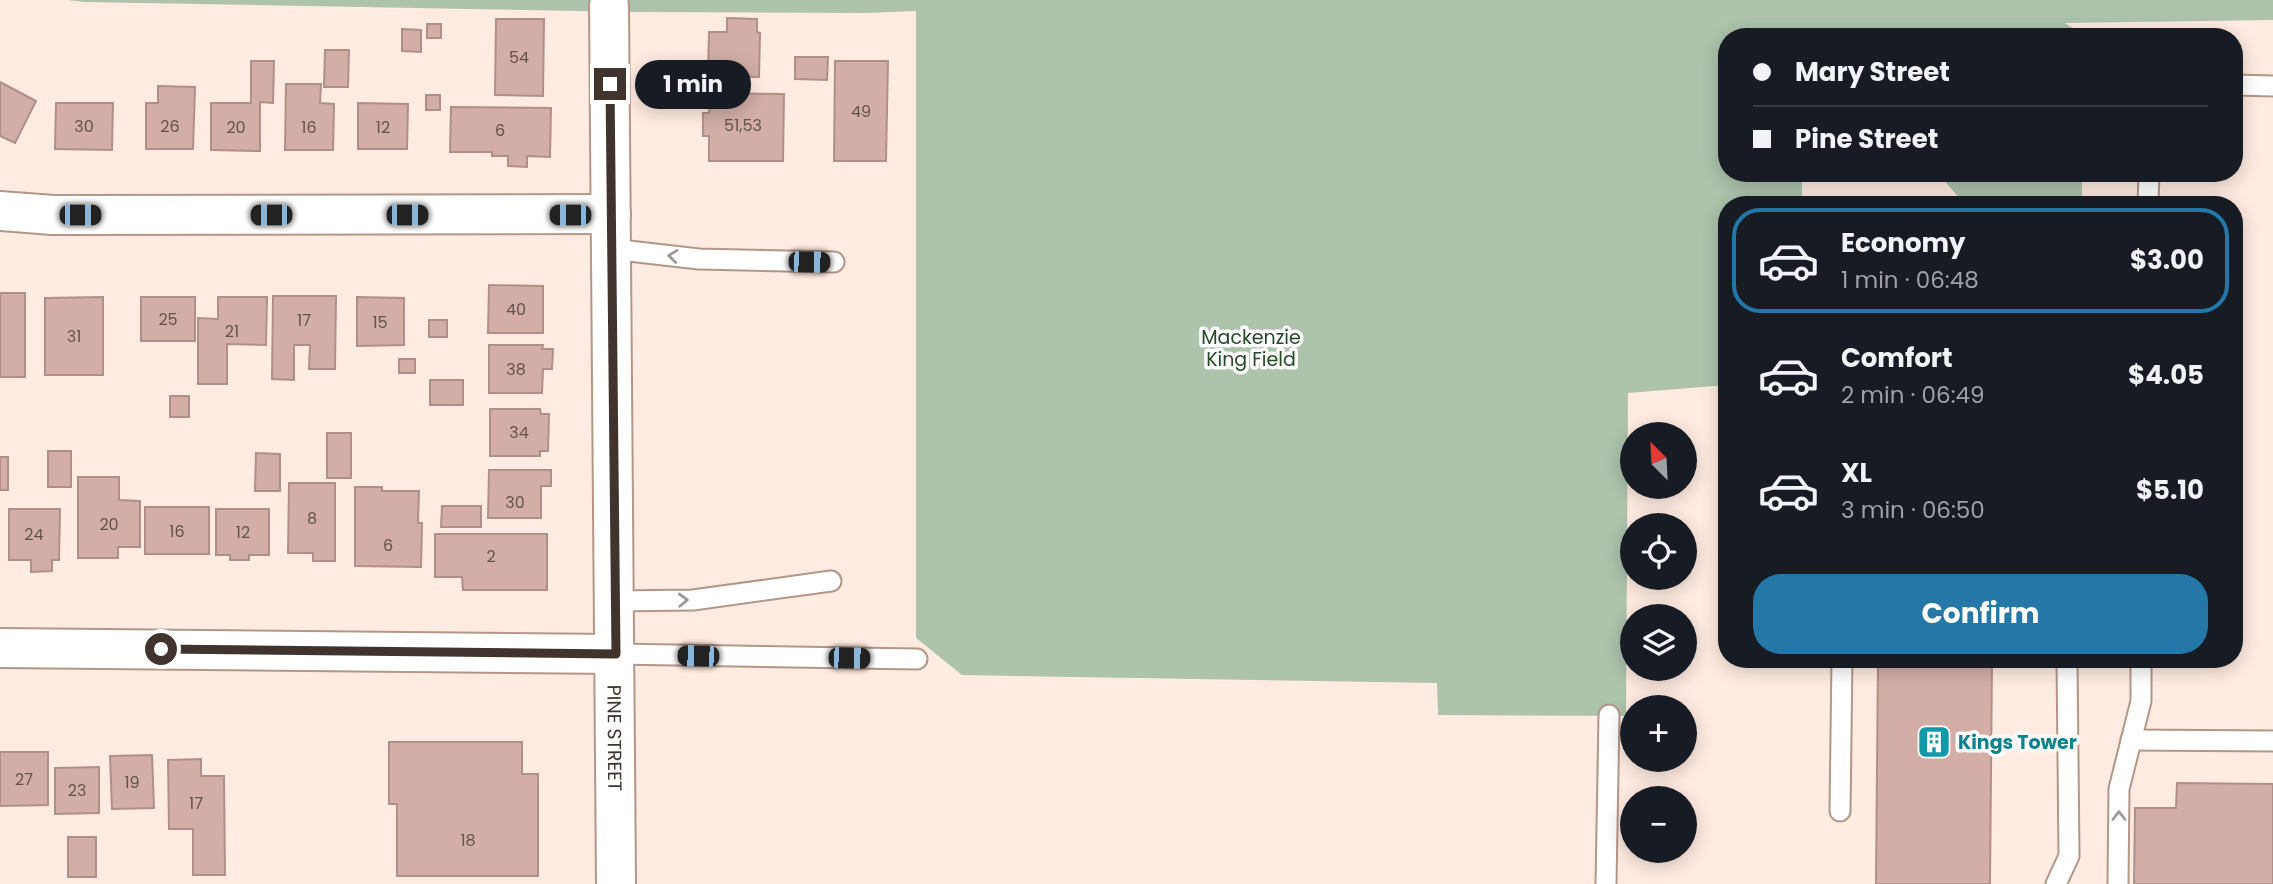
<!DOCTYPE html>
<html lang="en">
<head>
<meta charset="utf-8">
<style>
  :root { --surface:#171b24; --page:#20242c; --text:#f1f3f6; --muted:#9ea1a6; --line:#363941; --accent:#2477a7 }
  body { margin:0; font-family:Poppins,sans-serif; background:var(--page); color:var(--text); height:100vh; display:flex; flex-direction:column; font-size:26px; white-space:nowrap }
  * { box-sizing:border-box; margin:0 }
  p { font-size:23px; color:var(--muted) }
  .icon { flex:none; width:38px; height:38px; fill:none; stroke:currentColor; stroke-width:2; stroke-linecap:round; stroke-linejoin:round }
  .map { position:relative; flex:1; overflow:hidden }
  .side { position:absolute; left:1718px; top:196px; width:525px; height:472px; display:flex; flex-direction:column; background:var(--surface); border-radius:28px; box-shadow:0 4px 18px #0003 }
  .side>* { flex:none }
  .banner { position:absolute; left:1718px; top:28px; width:525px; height:154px; border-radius:28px; box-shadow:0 4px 18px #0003; display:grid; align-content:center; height:154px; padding:0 35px; background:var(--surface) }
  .needle { width:46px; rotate:336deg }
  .buttons { position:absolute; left:1620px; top:422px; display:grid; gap:14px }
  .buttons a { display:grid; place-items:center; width:77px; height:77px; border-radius:50%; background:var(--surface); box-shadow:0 4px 18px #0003; font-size:35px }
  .end { position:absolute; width:32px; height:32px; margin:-16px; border:9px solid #41342e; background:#fff; box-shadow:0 0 0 4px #fff }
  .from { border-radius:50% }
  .bubble { position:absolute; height:49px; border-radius:24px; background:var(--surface); box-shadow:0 4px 18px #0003; font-size:23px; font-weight:700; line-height:49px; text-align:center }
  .car { position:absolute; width:21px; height:42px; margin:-21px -10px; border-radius:9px; box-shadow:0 0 5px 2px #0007; background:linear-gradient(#222 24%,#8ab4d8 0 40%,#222 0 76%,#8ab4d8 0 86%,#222 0) }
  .banner b { display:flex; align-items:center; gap:24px; height:66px; font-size:26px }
  .banner b+b { border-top:2px solid var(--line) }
  .banner i { width:18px; height:18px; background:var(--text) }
  ul { padding:12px 0 0; list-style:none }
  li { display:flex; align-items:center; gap:21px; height:105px; margin:0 14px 10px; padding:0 21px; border:4px solid transparent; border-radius:28px }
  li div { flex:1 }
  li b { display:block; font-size:26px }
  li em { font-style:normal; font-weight:700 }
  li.selected { border-color:var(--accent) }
  li>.icon { width:63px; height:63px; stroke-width:1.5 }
  .cta { display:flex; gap:14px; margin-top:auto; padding:14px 35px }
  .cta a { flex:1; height:80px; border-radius:28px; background:var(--accent); color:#fff; font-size:28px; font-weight:700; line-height:80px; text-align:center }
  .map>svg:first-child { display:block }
  .green { fill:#adc3ac }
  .building { fill:#d2aea7; stroke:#b18f89; stroke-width:2 }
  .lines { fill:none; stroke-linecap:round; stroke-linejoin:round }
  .lane-casing { stroke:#b49687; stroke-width:23 }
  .street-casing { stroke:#b49687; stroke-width:42 }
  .lane { stroke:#fff; stroke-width:19 }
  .street { stroke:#fff; stroke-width:38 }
  .oneway { stroke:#a09a96 }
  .route { stroke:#41342e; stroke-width:9 }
  .labels { text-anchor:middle; stroke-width:7; stroke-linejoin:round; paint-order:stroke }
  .number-label { font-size:16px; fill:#65524c }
  .park-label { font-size:19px; fill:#244824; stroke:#fdfdfd }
  .street-label { font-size:19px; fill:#41342e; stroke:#fdfdfd }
  .culture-label { font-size:19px; font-weight:bold; fill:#0d838f; stroke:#fdfdfd; text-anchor:start }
</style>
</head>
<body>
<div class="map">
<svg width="2273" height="884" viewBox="0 0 2273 884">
  <rect width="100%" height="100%" fill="#ffebe1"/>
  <!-- green -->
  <path class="green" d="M67 0H2273V20L2065 23 2080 33V37H1727V173H2082V205H1965L1938 173 1802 179V205H1727V385L1628 393 1626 716 1438 715 1437 683 962 675 916 638V11L865 13 635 12 85 2Z"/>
  <!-- building -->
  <g class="building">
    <path d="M727 18 757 19V32L760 33 759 77 708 76 709 32H727Z"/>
    <path d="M496 19H544L543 96 495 95Z"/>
    <rect x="427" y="24" width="14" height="14"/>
    <path d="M402 29 421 30V52L402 51Z"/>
    <path d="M325 50H349L348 87H324Z"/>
    <path d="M795 57H828L827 80 795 79Z"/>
    <path d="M251 61H274L273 103 260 102V151L211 150V103H251Z"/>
    <path d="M835 61H888L886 161H834Z"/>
    <path d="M0 82 36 101 15 143 0 136Z"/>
    <path d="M286 84H321L320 103 334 104 333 150H285Z"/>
    <path d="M158 86 195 87 193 149H146V103H158Z"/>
    <path d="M710 93 784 94 783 161H709V136H703V113H709Z"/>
    <rect x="426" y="95" width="14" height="15"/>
    <path d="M56 103H113L112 150 55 149Z"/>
    <path d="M358 103 408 104 407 149H358Z"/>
    <path d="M451 107 551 108 550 157 527 156V167L508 166V156H492V152H450Z"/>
    <path d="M489 285 543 286V333H488Z"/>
    <rect x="0" y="293" width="25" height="84"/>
    <path d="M273 296H336L335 369H309L310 345H294V380L272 379Z"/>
    <path d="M103 297V375H45V298Z"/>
    <rect x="141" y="297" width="54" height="44"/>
    <path d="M218 297H267L266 345 227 344V384H198V318L218 319Z"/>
    <path d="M357 297 404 298V345L357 346Z"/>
    <rect x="429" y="320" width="18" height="17"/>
    <path d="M489 345H543L542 349H553L552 369H543L542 393H489Z"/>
    <rect x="399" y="359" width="16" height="14"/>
    <rect x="430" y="380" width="33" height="25"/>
    <rect x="170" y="396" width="19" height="21"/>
    <path d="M490 409H540L541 414H549L548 451H540V456H490Z"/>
    <rect x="327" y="433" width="24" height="45"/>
    <rect x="48" y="451" width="23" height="36"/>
    <path d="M256 453 280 454V491H255Z"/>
    <rect x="0" y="457" width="8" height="33"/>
    <path d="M489 470H551V486H541V518H488Z"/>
    <path d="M78 477H119V500L140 501V547H118V558H78Z"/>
    <path d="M289 483H335V561H313V553H288Z"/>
    <path d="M355 487H382V491H419L418 523H422L421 567 355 566Z"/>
    <path d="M442 506H481V527H441Z"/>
    <rect x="145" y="507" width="64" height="47"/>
    <path d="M9 509H60L59 560H52V571L31 572V560H9Z"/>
    <path d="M216 509H269V555H249V560H230V555H216Z"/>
    <path d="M435 534H547V590H463L462 577H435Z"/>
    <path d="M1878 660H1992L1990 884H1876Z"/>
    <path d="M389 742H522V774H538V876H397V804H389Z"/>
    <path d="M0 752H48V805L0 806Z"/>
    <path d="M152 755 154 808 112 809 110 756Z"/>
    <path d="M201 759V776H224L225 875H193V829H169L168 760Z"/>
    <path d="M99 767V813L55 814V768Z"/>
    <path d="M2177 783 2273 784V884H2134L2135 808H2176Z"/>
    <rect x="68" y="837" width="28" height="40"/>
  </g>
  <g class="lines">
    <defs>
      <g id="lane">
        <path d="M2235 85 2273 86"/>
        <path d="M2148 205 2149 173"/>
        <path d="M611 249 699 259 834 262"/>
        <path d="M615 601 693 600 831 581"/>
        <path d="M616 654 917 659"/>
        <path d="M2131 740 2273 741"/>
        <path d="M1840 811 1842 660"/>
        <path d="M1606 884 1609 715"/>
        <path d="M2056 884 2069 856 2067 660"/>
        <path d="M2118 884 2119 789 2141 701V660"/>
      </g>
      <g id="street">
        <path id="s1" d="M609 5 616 884"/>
        <path d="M0 211 53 215 611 214"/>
        <path d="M0 648 616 654"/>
      </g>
    </defs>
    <!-- lane casing -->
    <use href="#lane" class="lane-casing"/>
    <!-- street casing -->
    <use href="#street" class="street-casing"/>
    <!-- lane -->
    <use href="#lane" class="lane"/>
    <!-- street -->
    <use href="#street" class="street"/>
  </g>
  <!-- one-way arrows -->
  <defs><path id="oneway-chevron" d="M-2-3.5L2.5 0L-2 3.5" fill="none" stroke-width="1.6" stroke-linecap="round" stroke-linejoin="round" transform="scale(1.75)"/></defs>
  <g class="oneway">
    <use href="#oneway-chevron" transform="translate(673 256) rotate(-173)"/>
    <use href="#oneway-chevron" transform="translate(683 600) rotate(-2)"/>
    <use href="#oneway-chevron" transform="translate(2119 816) rotate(-90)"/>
  </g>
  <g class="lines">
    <!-- route -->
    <path class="route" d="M161 649 616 654 610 84"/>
  </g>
  <!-- icons -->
  <defs>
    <symbol id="building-square" viewBox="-11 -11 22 22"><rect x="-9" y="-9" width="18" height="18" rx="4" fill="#0f9aa8" stroke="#fdfdfd"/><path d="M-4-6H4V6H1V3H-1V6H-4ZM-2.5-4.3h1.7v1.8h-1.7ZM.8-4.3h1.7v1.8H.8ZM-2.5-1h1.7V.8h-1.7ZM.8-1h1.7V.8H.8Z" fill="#fff"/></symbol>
  </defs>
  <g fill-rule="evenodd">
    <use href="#building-square" x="1915" y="723" width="38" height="38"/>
  </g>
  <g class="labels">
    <!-- number labels -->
    <g class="number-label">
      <text x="519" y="63">54</text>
      <text x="861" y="117">49</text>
      <text x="743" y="131">51,53</text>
      <text x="84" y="132">30</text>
      <text x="170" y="132">26</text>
      <text x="236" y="133">20</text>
      <text x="309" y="133">16</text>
      <text x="383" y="133">12</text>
      <text x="500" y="136">6</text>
      <text x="516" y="315">40</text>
      <text x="168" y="325">25</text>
      <text x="304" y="326">17</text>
      <text x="380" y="328">15</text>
      <text x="232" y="337">21</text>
      <text x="74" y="342">31</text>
      <text x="516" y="375">38</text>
      <text x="519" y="438">34</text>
      <text x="515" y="508">30</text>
      <text x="312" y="524">8</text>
      <text x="109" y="530">20</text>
      <text x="177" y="537">16</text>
      <text x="243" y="538">12</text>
      <text x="34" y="540">24</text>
      <text x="388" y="551">6</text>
      <text x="491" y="562">2</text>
      <text x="24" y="785">27</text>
      <text x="132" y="788">19</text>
      <text x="77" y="796">23</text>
      <text x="196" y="809">17</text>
      <text x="468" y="846">18</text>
    </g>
    <!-- park labels -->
    <g class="park-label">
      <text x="1251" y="344">Mackenzie<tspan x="1251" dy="22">King Field</tspan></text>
    </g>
    <!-- street labels -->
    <g class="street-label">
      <text dy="7" stroke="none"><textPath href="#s1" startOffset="733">PINE STREET</textPath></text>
    </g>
    <!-- culture labels -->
    <g class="culture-label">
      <text x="1958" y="749">Kings Tower</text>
    </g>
  </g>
</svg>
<div class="buttons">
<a><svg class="needle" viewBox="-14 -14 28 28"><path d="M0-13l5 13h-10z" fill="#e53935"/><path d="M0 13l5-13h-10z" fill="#9ea1a6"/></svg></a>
<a><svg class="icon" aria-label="locate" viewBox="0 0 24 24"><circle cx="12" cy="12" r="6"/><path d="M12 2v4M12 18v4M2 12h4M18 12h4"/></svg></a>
<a><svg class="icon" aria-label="layers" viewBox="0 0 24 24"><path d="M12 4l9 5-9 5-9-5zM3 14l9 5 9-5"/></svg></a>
<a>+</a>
<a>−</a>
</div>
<i class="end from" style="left:161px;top:649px"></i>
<i class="end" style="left:610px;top:84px"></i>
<div class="bubble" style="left:635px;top:60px;width:116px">1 min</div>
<i class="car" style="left:80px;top:215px;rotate:90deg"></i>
<i class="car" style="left:271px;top:215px;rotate:270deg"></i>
<i class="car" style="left:407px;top:215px;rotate:90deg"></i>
<i class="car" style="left:570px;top:215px;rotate:270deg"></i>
<i class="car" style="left:809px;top:262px;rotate:91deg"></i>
<i class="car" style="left:698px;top:656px;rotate:271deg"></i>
<i class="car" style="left:849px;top:658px;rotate:91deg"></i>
<div class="banner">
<b><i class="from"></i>Mary Street</b>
<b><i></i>Pine Street</b>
</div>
<section class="side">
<ul>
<li class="selected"><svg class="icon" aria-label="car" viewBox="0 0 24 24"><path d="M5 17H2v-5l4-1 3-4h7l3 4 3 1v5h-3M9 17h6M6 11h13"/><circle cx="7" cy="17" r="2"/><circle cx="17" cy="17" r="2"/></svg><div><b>Economy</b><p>1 min · 06:48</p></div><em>$3.00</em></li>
<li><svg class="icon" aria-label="car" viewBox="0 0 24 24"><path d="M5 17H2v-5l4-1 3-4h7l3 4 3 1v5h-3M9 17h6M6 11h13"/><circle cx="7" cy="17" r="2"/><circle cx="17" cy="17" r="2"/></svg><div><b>Comfort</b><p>2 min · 06:49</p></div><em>$4.05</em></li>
<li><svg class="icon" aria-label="car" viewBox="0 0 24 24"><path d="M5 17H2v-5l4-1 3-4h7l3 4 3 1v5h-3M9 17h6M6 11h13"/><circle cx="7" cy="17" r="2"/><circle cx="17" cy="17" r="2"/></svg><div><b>XL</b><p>3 min · 06:50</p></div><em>$5.10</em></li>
</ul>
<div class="cta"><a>Confirm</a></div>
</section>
</div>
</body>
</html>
